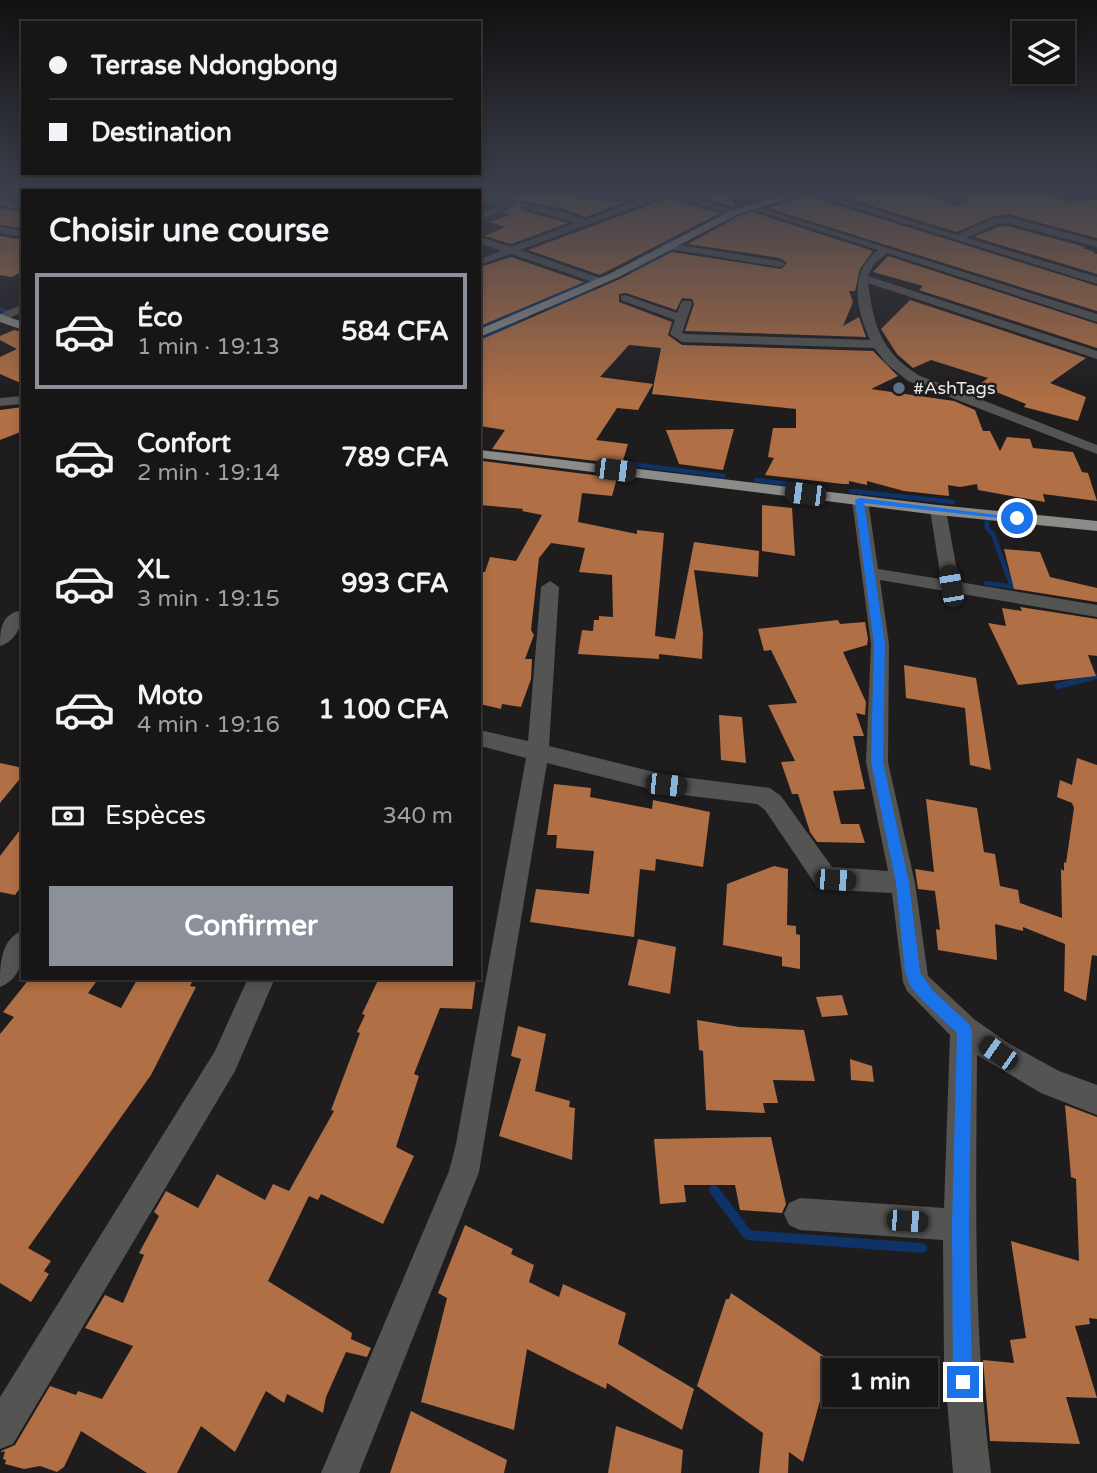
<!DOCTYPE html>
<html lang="fr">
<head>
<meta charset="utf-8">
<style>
  :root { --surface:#171516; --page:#201e1f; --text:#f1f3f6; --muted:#9e9fa1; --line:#363435; --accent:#8c9099 }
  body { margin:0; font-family:"Varela Round",sans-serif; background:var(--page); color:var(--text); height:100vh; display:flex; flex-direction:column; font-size:26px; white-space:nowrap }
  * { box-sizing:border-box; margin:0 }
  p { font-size:23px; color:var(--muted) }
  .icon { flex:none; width:38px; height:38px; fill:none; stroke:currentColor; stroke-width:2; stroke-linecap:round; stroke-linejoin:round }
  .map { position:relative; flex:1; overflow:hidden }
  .panel { position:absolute; left:21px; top:189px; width:460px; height:791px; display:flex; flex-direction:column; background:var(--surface); border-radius:0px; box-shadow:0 4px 10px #0003,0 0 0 2px var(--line) }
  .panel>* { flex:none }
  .banner { position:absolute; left:21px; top:21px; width:460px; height:154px; border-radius:0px; box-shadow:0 4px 10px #0003,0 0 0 2px var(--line); display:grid; align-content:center; height:154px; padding:0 28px; background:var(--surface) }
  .tools { position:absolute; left:1012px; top:21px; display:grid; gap:14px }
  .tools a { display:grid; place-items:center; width:63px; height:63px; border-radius:0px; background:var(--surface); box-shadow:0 4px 10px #0003,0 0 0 2px var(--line); font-size:35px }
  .end { position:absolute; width:32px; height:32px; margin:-16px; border:9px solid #1a73e8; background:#fff; box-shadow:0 0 0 4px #fff }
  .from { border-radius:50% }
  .bubble { position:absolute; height:49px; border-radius:0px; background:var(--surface); box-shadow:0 4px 10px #0003,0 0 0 2px var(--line); font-size:23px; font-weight:700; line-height:49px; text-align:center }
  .car { position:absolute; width:21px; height:42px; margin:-21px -10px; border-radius:9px; box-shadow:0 0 5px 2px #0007; background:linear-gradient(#222 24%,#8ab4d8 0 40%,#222 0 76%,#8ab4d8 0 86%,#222 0) }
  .banner b { display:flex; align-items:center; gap:24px; height:66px; font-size:26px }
  .banner b+b { border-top:2px solid var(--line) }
  .banner i { width:18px; height:18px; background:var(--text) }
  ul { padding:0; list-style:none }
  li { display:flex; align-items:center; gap:21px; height:116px; margin:0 14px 10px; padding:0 14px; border:4px solid transparent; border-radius:0px }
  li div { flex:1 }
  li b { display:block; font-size:26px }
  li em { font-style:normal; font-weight:700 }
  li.current { border-color:var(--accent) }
  li>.icon { width:63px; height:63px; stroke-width:1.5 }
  h2 { padding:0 28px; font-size:32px; line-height:84px }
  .pay { display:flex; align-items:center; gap:18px; height:77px; padding:0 28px; font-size:26px }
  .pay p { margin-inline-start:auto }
  .cta { display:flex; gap:14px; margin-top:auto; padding:14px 28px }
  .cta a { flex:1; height:80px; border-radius:0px; background:var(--accent); color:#fff; font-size:28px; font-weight:700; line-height:80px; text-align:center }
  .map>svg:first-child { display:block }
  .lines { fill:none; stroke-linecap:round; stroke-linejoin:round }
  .stream-far4 { stroke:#0d3367; stroke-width:2.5 }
  .stream-far3 { stroke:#0d3367; stroke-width:3.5 }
  .stream-far2 { stroke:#0d3367; stroke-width:4.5 }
  .stream-far1 { stroke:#0d3367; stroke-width:6 }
  .stream { stroke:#0d3367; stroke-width:10 }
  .building { fill:#b06f44 }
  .minor { fill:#545453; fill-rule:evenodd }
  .major { fill:#8c8b88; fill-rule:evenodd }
  .route { fill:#1a73e8 }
  .service-dot { fill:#5c6f8a; stroke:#1f1c1e; stroke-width:2.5 }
  .labels { text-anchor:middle; stroke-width:5; stroke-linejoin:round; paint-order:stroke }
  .far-poi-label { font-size:18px; fill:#e9e7e8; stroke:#1f1c1e; text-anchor:start }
</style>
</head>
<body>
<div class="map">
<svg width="1097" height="1473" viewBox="0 0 1097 1473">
  <rect width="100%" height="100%" fill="#1f1c1e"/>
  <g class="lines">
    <!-- stream-far4 -->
    <g class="stream-far4">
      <path d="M723 199 766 193"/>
      <path d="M779 201 809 194"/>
      <path d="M734 209 788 193"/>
      <path d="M712 218 727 212"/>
      <path d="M702 222 707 220"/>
      <path d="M722 222 755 209"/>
      <path d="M686 231 690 229"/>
      <path d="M665 243 672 240"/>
      <path d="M656 249 662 245"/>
      <path d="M638 259 648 253"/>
      <path d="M631 273 674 249"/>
      <path d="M538 303 591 280"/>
      <path d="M561 303 593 289"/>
    </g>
    <!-- stream-far3 -->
    <g class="stream-far3">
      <path d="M548 308 565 301"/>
      <path d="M0 309 9 312"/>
      <path d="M480 327 542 301"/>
      <path d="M480 340 528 316"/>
    </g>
    <!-- stream-far2 -->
    <g class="stream-far2">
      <path d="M614 462 724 476"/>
      <path d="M756 480 812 487"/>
      <path d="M851 491 953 502"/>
      <path d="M994 517 987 520V528L993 534 1012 587"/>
      <path d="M986 583 1014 587"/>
    </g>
    <!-- stream-far1 -->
    <path class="stream-far1" d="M1058 686 1097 676"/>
    <!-- stream -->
    <path class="stream" d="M714 1190 748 1235 922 1248"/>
  </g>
  <!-- building -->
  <g class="building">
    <path d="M508 193H574L581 199 626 202 585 217 565 209 520 201 521 210 568 223 511 244 485 236 505 227 490 222 511 215 503 212 517 204 513 199 501 197Z"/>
    <path d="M688 193H726L735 206 733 207Z"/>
    <path d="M830 193H924L958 206 966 199 951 193H1046L1065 201 1097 200V238L1008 214 991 217 957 232Z"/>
    <path d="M808 196 1097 286V311L768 208Z"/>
    <path d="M668 198 720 213 600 275 528 250Z"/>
    <path d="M0 208 23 213V228L0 225Z"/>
    <path d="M753 212 873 251 860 269 855 291H849L853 302 843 326 859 317 866 337 685 331 694 304 692 299 682 298 676 310 626 293 619 294V302L672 322 668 335 682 345 873 351 898 376 871 389 954 401 975 410 983 431H990L1000 451 1007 437 1030 439 1033 448 1073 452 1082 472 1088 473 1097 501 1043 494 1045 502 978 490 977 484 960 487 948 485 949 496 904 491 867 481V485L849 481V484H843L765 475 774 458 768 457 773 428H796V409L652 394 661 348 629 345 600 377 653 384 638 410 617 408 596 440 628 444 622 464 492 449 505 430 480 426V340L620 279 672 252 781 269 787 263 780 258 688 244 739 216Z"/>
    <path d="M1008 226 1085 247 1082 248 1095 252 1093 253 1097 254V274L974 237 998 227Z"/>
    <path d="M0 236 23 240V271L12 277 0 275Z"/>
    <path d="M888 256 1097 324V348L919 290 923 286 873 272Z"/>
    <path d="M511 257 584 282 480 326V267Z"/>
    <path d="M910 300 1086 358 1050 383 1086 397 1078 421 1024 407 1026 404 979 385 988 378 931 360 913 368 897 354 881 329Z"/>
    <path d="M14 330 23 332V384L0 374V357L17 349 0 340V336Z"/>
    <path d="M23 407V431L0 440V410Z"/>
    <path d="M734 429 723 470 679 464 666 430Z"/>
    <path d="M483 461 617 478 612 496 582 493 578 522 637 534V530L664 533 655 636 675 639 694 542 759 551 758 577 694 570 703 633 702 659 659 654V659L578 654 582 630 593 631 594 620H599V616L613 617 612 575 579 572 585 548 551 543 539 558 531 630 534 635 525 659H532L531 679 521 707 502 704 501 709 480 704V572H485L490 557 516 561 542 515 522 511 523 509 480 505V466Z"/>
    <path d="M762 505 792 508 795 556 762 551Z"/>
    <path d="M1004 549 1040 552 1050 577 1097 588V602L1014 589Z"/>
    <path d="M1020 607 1097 619V656L1088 655 1096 676 1018 685 988 623 1006 626 1002 608 1022 611Z"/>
    <path d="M838 620 840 624 865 622 868 639 867 645 843 652 866 702 865 715 856 713 864 736H853L865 789 833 791 841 824H859L865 843 817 842 810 832 798 794H792L781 762 795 761 768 705 797 703 771 650 764 651 758 629Z"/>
    <path d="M904 665 976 678 991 770 970 765 965 708 906 698Z"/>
    <path d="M719 715 742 717 746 763 721 760Z"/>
    <path d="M1077 758 1097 765V956L1092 955 1086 1001 1064 991 1065 944 1023 927V931L995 924 997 960 938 950 936 929 940 930 935 891 918 889 915 869 934 872 926 799 977 808 984 852 995 854 1000 886 1018 890 1020 903 1062 918 1061 869 1064 871V862L1066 863 1074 808 1072 803 1057 797 1060 780 1072 785Z"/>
    <path d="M0 763 23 768V775L0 803Z"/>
    <path d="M554 784 591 788 590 797 652 809 653 800 710 812 703 867 656 859 655 871 640 869 634 937 530 922 536 889 589 894 594 851 556 848 557 835H547Z"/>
    <path d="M23 826V884L15 895 0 892V856Z"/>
    <path d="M774 866 788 869 787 925 796 926V934L800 935V969L782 966V957L723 945 727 884Z"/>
    <path d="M638 939 676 947 670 994 628 985Z"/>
    <path d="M30 978H99L88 993 121 1008 138 978H194L190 986 196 987 151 1075 28 1248 51 1261 44 1271 49 1274 31 1302 0 1283V1034L14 1017 3 1012Z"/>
    <path d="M379 978H476L472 1009 440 1008 414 1074 419 1076 396 1147 414 1156 383 1224 321 1194 318 1200 309 1196 268 1281 352 1333 351 1339 371 1348 367 1357 346 1352 326 1397 323 1413 287 1394 284 1403 266 1391 235 1452 201 1426 177 1473H147L81 1431 64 1467 57 1472 40 1466 24 1469 5 1464 6 1460 3 1459 5 1451 1 1452V1451L15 1445 50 1386 76 1395 78 1391 102 1399 133 1346 85 1328 105 1295 123 1303 144 1255 139 1253 159 1216 154 1212 166 1191 198 1208 217 1174 265 1200 273 1184 289 1191 334 1111 331 1110 360 1033 357 1032 365 1015 362 1014Z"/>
    <path d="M842 995 848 1015 822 1017 816 997Z"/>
    <path d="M697 1020 739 1027 804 1030 815 1081 773 1080 778 1103H763L765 1113 706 1110 703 1051 699 1050Z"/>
    <path d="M518 1026 546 1034 535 1091 570 1101 569 1107 575 1108 572 1160 499 1136 521 1059 511 1056Z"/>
    <path d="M850 1059 872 1066 874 1082 851 1080Z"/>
    <path d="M1065 1105 1097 1117V1319L1089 1318 1090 1324 1075 1326 1097 1398 1066 1397 1080 1444 990 1441 983 1360 1014 1363 1010 1340 1026 1338 1011 1241 1079 1261 1076 1179 1071 1177Z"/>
    <path d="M771 1137 786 1204 782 1213 740 1210 735 1185H684L686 1202 660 1204 654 1139Z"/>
    <path d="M465 1225 513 1249 511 1254 534 1265 529 1282 559 1297 563 1284 626 1313 618 1344 694 1389 682 1430 607 1383 606 1389 527 1349 514 1430 421 1402 447 1298 438 1293Z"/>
    <path d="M731 1293 831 1361 803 1462 789 1452 788 1473H759L763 1433 697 1386 726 1299H729Z"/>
    <path d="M411 1411 507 1460 504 1473H390Z"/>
    <path d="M616 1426 683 1450 681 1473H608Z"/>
  </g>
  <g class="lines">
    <!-- minor -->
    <g class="minor">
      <path d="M577 193H614L646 197 658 193H679L740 212 735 215 668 195 520 250 603 279V283L599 284 511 254 480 265V259L501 251 480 243V237L511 247 576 223 522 207V203L564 212 585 220 638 200 581 196Z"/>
      <path d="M808 193H821L957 235 992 219 1008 217 1097 241V247L1008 223 997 224 967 238 1097 277V284Z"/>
      <path d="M927 193H942L964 200 959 203Z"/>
      <path d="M480 195 512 202 514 204 480 220V214L500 205 480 201Z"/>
      <path d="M0 199 23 205V211L0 205Z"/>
      <path d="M748 204 1097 314V322L887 253 874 264 868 276 1097 351V359L868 283C874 326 880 350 918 375L1097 445V454L908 381 887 364 874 348 682 342 670 334 675 320 621 300V296L625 295 677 313 682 301H690L692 303 682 333 685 334 870 340C856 309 848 273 878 250L748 208Z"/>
      <path d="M0 227 23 231V237L0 233Z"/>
      <path d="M667 243 780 261 785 264 780 267 663 248 662 246Z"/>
      <path d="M23 304V312L0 322V314Z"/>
      <path d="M23 396V404L0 406V398Z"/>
      <path d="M860 495 868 500 878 569 941 579 930 510 938 505 946 510 959 582 1097 605V617L880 580 889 644 888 762 915 883 928 976 974 1019 1008 1043 1059 1071 1097 1085V1115L1041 1093 977 1055C976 1195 973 1333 991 1473H953L944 1363 943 1240 800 1230 789 1225 784 1214 789 1203 800 1198 944 1208 950 1035 907 991 903 982 892 893 835 890 815 884 765 810 757 804 666 793 547 763 479 1172 359 1473H321L449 1171 456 1144 526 758 480 746V730L528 741 541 587 550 581 559 587 549 746 666 775 770 788 781 796 832 867 888 871 866 762 871 644 852 500Z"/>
      <path d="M18 611 23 612C23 626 14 642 0 646 0 630 1 616 18 611Z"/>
      <path d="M23 930C23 953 25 977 0 987 0 964 0 940 23 930Z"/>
      <path d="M248 978H275L235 1071 13 1444 0 1449V1397L215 1051Z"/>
    </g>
    <!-- major -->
    <g class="major">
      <path d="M793 193H807L738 214 619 277 480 337V329L611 273 732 210Z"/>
      <path d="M0 314 23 322V330L0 322Z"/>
      <path d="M480 450 938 505 1097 521V531L938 515 480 458Z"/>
    </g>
  </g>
  <!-- sky -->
  <linearGradient id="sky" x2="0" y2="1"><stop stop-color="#110f10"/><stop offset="0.48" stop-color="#3c404c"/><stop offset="1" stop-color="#3c404c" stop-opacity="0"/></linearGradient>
  <rect width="1097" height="399" fill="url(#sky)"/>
  <!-- route -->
  <path class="route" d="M860 498 1022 518 1017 520 864 503 885 644 883 762 909 883 920 972 933 991 969 1024 972 1030 969 1225 972 1382 970 1389 963 1392 956 1389 953 1382 952 1225 957 1033 923 1001 911 987 905 972 896 883 871 762 874 644 855 500Z"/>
  <!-- markers -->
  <circle class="service-dot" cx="899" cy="388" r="7"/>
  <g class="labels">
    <!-- far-poi labels -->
    <g class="far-poi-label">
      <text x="913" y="394">#AshTags</text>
    </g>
  </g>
</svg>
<div class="tools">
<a><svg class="icon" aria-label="layers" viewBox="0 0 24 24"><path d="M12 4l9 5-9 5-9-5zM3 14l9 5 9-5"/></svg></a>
</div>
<i class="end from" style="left:1017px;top:518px"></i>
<i class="end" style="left:963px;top:1382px"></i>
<div class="bubble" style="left:822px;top:1358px;width:116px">1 min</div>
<i class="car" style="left:615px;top:470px;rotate:97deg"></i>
<i class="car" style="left:805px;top:494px;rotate:277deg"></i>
<i class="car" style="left:951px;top:586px;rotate:350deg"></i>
<i class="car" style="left:666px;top:785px;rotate:96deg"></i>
<i class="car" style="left:835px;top:880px;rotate:93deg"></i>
<i class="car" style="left:998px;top:1053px;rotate:305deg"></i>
<i class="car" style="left:907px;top:1221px;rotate:94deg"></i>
<div class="banner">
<b><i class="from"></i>Terrase Ndongbong</b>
<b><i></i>Destination</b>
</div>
<section class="panel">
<h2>Choisir une course</h2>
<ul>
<li class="current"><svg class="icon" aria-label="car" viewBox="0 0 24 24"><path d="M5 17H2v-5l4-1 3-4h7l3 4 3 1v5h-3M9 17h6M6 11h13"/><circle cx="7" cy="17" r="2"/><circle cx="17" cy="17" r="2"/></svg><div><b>Éco</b><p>1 min · 19:13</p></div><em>584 CFA</em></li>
<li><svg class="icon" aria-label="car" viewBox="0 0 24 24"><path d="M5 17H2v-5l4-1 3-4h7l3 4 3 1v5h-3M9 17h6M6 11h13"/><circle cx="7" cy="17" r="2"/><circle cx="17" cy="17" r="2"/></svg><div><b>Confort</b><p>2 min · 19:14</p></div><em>789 CFA</em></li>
<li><svg class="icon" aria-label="car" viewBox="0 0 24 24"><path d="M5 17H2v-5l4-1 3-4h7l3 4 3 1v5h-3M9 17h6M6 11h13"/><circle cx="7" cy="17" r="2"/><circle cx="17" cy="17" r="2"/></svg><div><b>XL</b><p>3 min · 19:15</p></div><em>993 CFA</em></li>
<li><svg class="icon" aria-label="car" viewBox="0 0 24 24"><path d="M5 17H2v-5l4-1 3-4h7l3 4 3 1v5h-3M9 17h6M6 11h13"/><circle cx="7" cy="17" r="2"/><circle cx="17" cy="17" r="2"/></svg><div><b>Moto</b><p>4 min · 19:16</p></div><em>1 100 CFA</em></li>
</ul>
<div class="pay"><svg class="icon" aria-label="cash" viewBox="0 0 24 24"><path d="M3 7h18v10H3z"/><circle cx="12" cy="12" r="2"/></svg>Espèces<p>340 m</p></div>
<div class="cta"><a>Confirmer</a></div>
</section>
</div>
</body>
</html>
